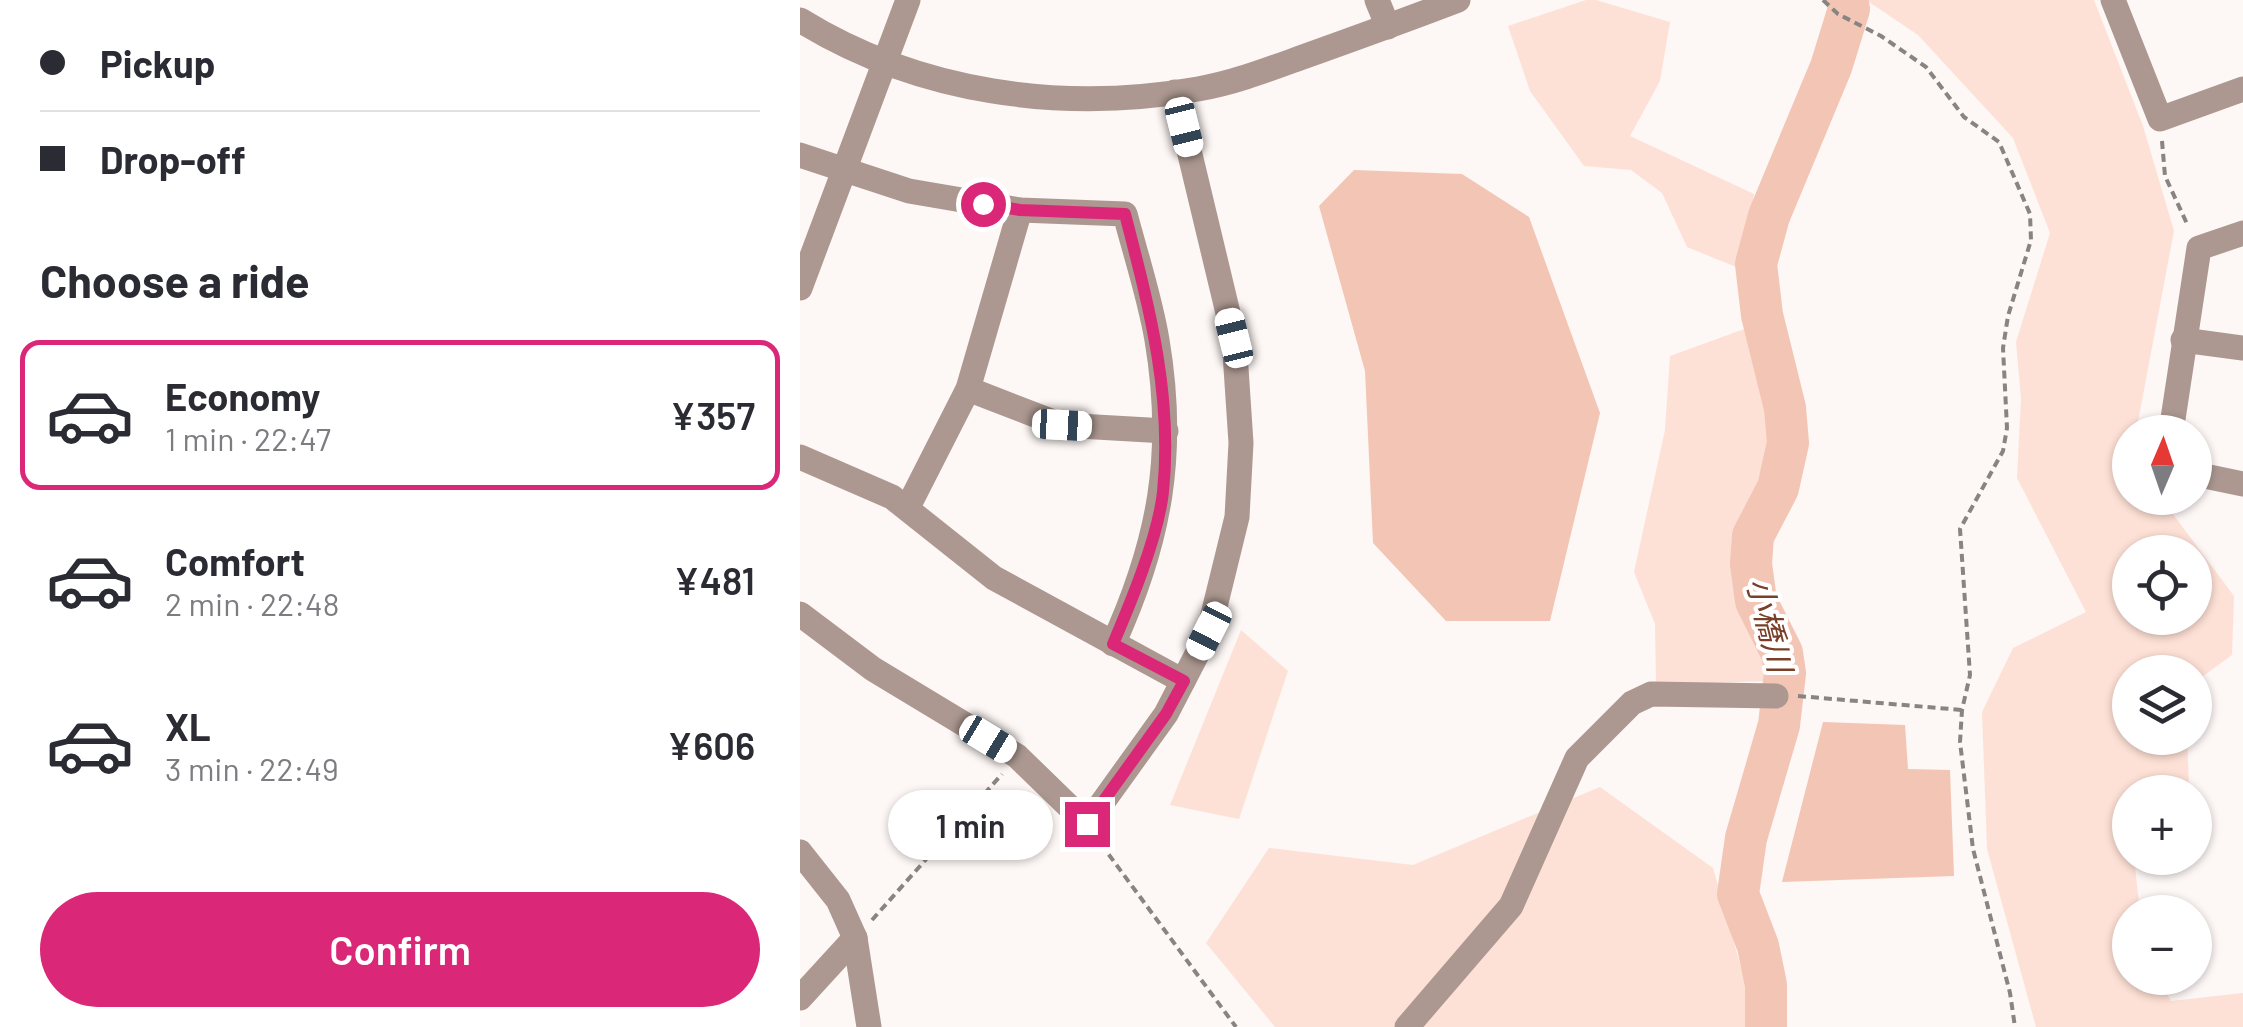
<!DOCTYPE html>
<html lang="en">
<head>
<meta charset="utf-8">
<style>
  :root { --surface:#fff; --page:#f2f2f3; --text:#2b2b33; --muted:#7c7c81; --line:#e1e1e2; --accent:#db2777 }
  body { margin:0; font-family:Barlow,"Noto Sans JP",sans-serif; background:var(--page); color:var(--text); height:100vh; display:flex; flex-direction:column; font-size:38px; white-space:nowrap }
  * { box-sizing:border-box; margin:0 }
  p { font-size:32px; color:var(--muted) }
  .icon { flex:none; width:55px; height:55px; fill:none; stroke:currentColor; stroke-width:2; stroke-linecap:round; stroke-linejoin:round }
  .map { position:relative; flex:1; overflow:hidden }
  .panel { display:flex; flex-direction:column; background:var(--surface); width:800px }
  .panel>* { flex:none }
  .top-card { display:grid; align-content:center; height:220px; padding:0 40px; background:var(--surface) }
  .needle { width:65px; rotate:2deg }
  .buttons { position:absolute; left:1312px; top:415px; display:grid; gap:20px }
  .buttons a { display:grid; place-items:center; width:100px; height:100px; border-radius:50%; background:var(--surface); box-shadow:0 2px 8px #0004; font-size:50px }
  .end { position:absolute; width:45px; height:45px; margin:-22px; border:12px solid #db2777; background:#fff; box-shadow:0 0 0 5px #fff }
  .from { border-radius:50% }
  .bubble { position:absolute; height:70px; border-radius:35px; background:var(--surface); box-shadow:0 2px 8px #0004; font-size:32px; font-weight:600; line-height:70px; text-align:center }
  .car { position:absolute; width:30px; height:60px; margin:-30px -15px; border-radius:12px; box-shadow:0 0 8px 2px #0007; background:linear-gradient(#fff 24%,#345 0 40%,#fff 0 76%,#345 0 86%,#fff 0) }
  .top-card b { display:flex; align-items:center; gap:35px; height:95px; font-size:38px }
  .top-card b+b { border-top:2px solid var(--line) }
  .top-card i { width:25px; height:25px; background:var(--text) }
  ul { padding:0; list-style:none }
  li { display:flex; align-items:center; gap:30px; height:150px; margin:0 20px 15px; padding:0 20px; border:5px solid transparent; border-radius:20px }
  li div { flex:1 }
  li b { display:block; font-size:38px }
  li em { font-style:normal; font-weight:600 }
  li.current { border-color:var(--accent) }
  li>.icon { width:90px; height:90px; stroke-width:1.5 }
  h2 { padding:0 40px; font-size:45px; line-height:120px }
  .cta { display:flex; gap:20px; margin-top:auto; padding:20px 40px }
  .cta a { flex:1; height:115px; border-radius:60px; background:var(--accent); color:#fff; font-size:40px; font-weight:600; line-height:115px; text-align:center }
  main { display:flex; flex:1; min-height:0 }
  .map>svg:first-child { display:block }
  .green { fill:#fee1d6; fill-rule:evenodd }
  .water { fill:#f3c5b4 }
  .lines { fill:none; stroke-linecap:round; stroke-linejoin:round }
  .river { stroke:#f3c5b4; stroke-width:42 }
  .path { stroke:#888482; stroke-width:4; stroke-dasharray:8 5; stroke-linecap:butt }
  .minor { stroke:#ac9891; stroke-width:25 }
  .tertiary { stroke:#ac9891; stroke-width:25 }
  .route { stroke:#db2777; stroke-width:12 }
  .labels { text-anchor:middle; stroke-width:8; stroke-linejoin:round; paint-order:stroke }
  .water-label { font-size:32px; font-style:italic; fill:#793f29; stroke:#fff }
</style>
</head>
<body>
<main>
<section class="panel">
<div class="top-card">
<b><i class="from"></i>Pickup</b>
<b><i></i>Drop-off</b>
</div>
<h2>Choose a ride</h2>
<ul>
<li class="current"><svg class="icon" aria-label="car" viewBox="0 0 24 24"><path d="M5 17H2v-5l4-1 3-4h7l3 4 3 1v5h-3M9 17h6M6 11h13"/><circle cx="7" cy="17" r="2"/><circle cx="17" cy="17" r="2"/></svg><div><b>Economy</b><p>1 min · 22:47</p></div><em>¥357</em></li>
<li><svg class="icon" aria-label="car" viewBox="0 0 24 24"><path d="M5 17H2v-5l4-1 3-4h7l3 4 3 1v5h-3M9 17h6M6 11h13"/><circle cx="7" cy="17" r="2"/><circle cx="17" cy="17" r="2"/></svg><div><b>Comfort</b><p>2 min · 22:48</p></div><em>¥481</em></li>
<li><svg class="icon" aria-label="car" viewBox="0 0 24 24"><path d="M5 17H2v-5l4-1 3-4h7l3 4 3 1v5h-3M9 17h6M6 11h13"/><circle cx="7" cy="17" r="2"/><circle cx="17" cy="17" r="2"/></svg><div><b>XL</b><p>3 min · 22:49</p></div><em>¥606</em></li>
</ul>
<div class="cta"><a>Confirm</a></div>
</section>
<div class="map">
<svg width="1443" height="1027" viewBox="0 0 1443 1027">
  <rect width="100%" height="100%" fill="#fdf7f5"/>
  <!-- green -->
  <g class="green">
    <path d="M786 0H796L870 22 860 81 830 136 954 194 941 269 887 247 862 193 831 170 784 166 730 91 708 26Z"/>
    <path d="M1066 0H1294L1343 126 1374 231 1336 432H1330V498H1361L1434 596 1432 655 1395 682V672H1330V738H1387L1389 785 1355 792H1330L1328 799 1330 858H1334L1340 912H1330V978H1359L1371 1001 1443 993V1027H1236L1187 849 1182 712 1213 648 1286 612 1217 478 1221 399 1216 342 1250 233 1213 138 1118 35ZM1330 552H1395V618H1330Z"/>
    <path d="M947 328 973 401 970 473 940 557 963 641 968 681 856 685 855 624 834 572 865 430 870 356Z"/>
    <path d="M441 630 488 671 439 819 370 805Z"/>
    <path d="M800 787 913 868 949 996 950 1027H475L406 943 469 848 613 865Z"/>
  </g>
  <!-- water -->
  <g class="water">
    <path d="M554 170 662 174 729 217 800 413 750 621H646L573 543 565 371 519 206Z"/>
    <path d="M1023 722 1105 725 1108 769 1150 770 1154 876 982 882Z"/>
  </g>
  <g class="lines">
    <!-- river -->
    <path class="river" d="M966 1027V985L958 946 938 894 946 838 979 725 985 673 982 653 956 601 951 564 953 536 978 488 988 443 985 408 962 315 956 264 969 216 1031 67 1049 9 1047 0"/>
    <!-- path -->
    <g class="path">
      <path d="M1023 0 1038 14 1081 36 1126 67 1164 117 1199 142 1230 214 1231 240 1208 316 1203 348 1207 428 1203 451 1160 529 1170 675 1162 710 1160 742 1173 849 1210 993 1215 1027"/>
      <path d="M1362 141 1365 176 1388 226"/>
      <path d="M998 696 1162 710"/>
      <path d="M301 844 436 1027"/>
      <path d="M72 920 202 774"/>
    </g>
    <!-- minor -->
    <g class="minor">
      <path d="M577 0 588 27"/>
      <path d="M0 155 109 191 220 210 325 214C336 256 350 298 357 340 376 453 360 541 313 644"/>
      <path d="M0 288 108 0"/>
      <path d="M1383 340 1443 348"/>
      <path d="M168 389 261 425 366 431"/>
      <path d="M1371 432 1399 248 1443 233"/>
      <path d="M0 457 92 497 194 578 383 681"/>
      <path d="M1395 474 1443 484"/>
      <path d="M108 507 168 389 220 210"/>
      <path d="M0 614 73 669 217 756 287 824 366 714 409 631 437 517 441 443 434 338 375 92"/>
      <path d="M0 852 38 900 55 938 69 1027"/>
      <path d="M0 998 55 938"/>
      <path d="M607 1027 711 906 777 758 832 703 851 694 976 696"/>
    </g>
    <!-- tertiary -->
    <g class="tertiary">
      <path d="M1313 0 1360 119 1443 89"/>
      <path d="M0 20C118 93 262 113 398 89 433 83 467 70 500 58 553 39 606 20 658 0"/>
    </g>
  </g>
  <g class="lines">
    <!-- route -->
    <path class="route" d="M183 204 220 210 325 214C349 307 373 395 363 492 358 537 331 602 313 644L384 681 366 714 287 824"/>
  </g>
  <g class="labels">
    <!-- water labels -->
    <g class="water-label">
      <text transform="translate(969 625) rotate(76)" y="11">小橋川</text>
    </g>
  </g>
</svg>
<div class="buttons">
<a><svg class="needle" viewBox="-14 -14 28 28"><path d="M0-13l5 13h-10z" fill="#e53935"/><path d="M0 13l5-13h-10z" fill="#7c7c81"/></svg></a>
<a><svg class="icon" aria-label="locate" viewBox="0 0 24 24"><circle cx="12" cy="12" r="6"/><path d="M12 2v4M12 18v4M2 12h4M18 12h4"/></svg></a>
<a><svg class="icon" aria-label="layers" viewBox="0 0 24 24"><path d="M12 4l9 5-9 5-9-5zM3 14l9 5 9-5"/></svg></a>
<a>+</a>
<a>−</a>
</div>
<i class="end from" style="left:183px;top:204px"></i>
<i class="end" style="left:287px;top:824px"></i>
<div class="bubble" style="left:88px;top:790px;width:165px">1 min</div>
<i class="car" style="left:384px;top:127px;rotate:166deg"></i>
<i class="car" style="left:434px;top:338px;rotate:346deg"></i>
<i class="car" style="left:262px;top:425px;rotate:93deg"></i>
<i class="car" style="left:409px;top:631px;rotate:207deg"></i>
<i class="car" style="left:188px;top:739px;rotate:121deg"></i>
</div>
</main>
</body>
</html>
